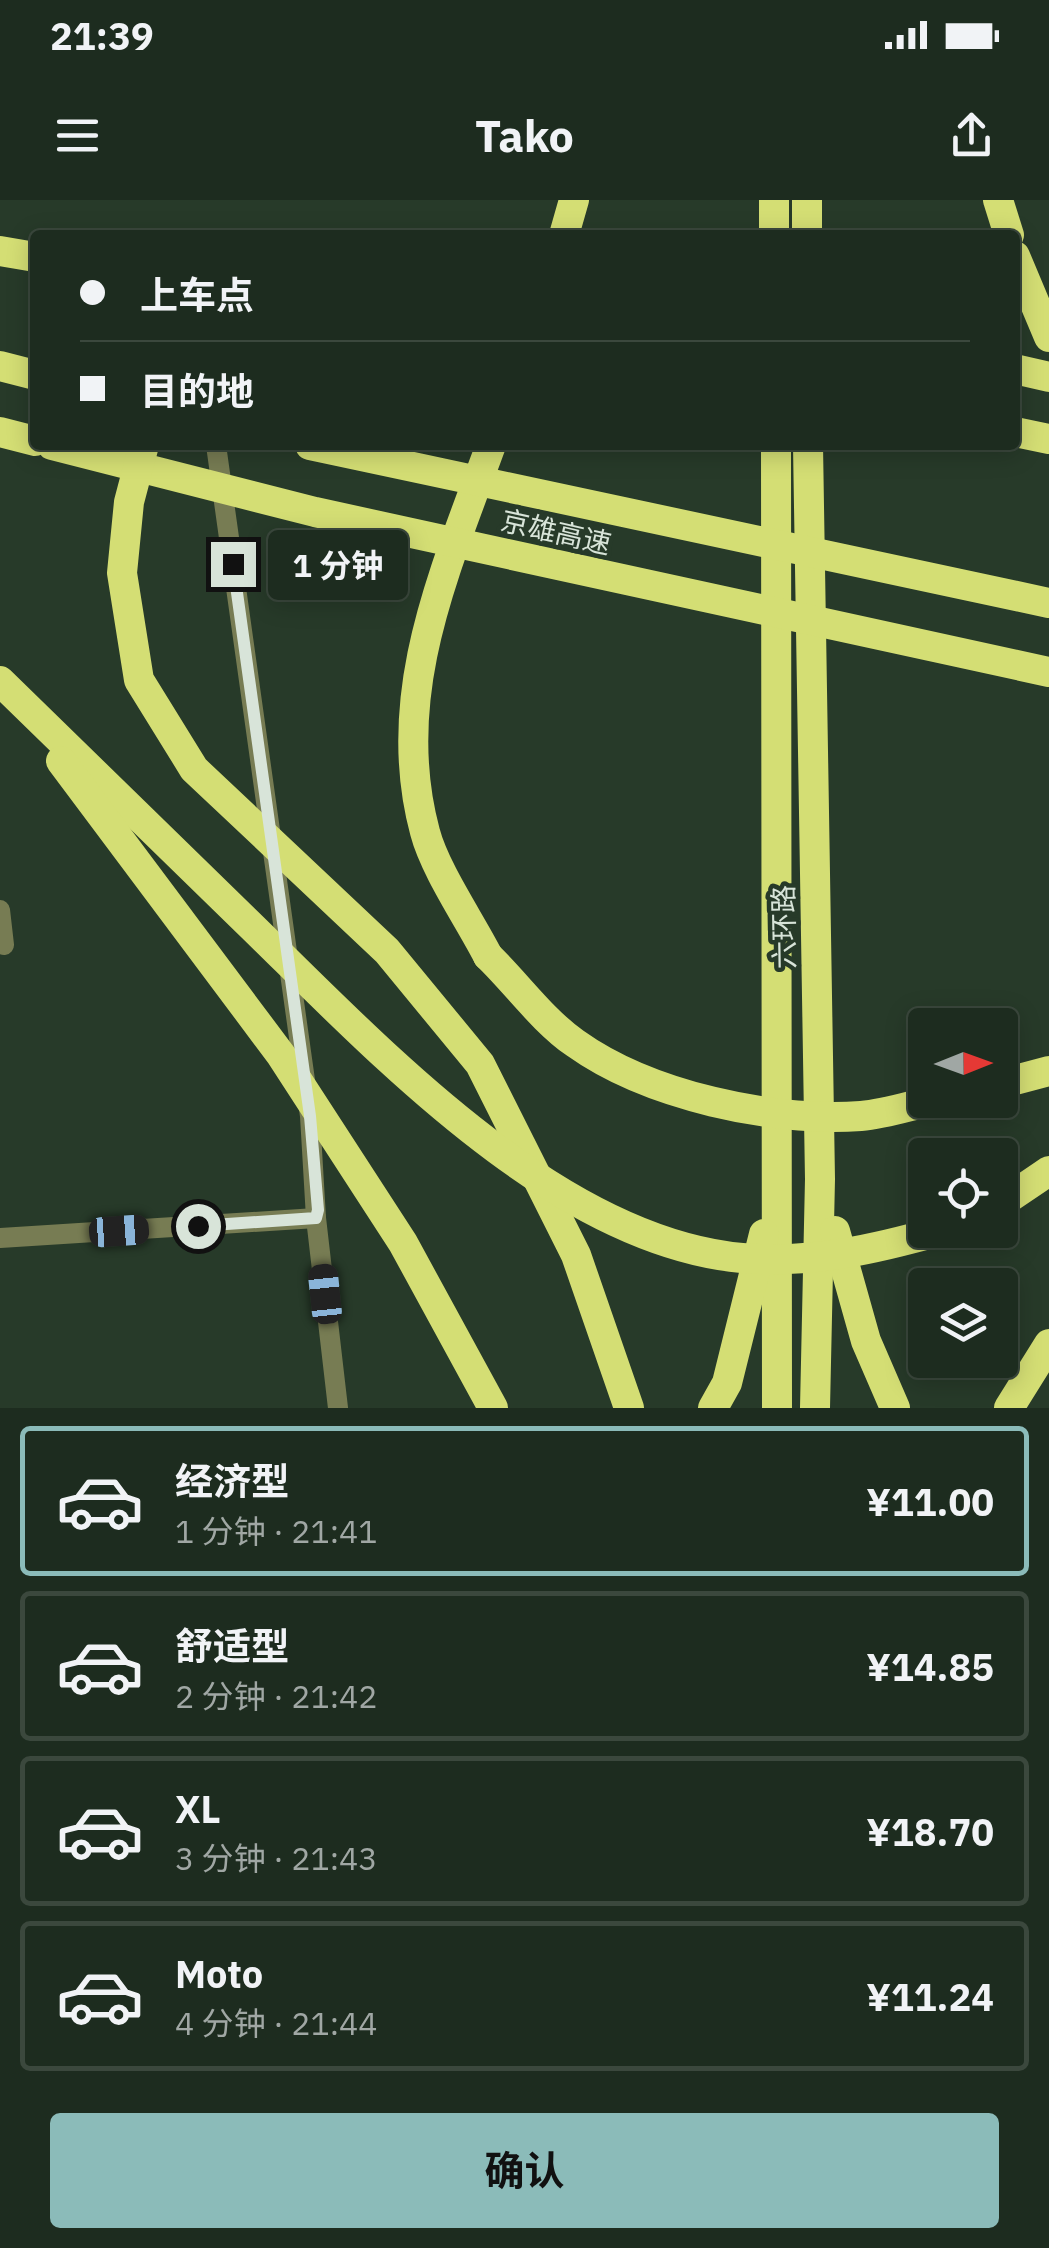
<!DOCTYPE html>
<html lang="zh">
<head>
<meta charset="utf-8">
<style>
  :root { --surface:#1d2c1f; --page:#2a382c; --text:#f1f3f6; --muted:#a0a7a4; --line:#3b483d; --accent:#8bbbb9 }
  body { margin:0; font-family:"IBM Plex Sans","Noto Sans SC",sans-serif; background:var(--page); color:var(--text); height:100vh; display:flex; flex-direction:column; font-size:38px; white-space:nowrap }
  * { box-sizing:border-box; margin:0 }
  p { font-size:32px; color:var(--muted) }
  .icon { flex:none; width:55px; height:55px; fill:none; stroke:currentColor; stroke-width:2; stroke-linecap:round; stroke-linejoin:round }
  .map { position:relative; height:1208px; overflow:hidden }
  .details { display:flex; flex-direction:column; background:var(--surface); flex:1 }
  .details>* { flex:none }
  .guide { position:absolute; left:30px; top:30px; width:990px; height:220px; border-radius:10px; box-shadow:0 5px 25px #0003,0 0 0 2px var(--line); display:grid; align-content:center; height:220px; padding:0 50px; background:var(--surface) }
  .needle { width:65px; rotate:89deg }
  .fabs { position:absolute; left:908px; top:808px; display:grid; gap:20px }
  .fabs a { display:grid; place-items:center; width:110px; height:110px; border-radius:10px; background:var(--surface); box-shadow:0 5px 25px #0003,0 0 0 2px var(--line); font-size:50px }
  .end { position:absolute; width:45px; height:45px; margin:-22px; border:12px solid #d8e4d9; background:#111; box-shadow:0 0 0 5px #111 }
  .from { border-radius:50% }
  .bubble { position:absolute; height:70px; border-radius:10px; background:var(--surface); box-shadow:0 5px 25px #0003,0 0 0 2px var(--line); font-size:32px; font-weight:700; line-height:70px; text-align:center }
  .car { position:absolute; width:30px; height:60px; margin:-30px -15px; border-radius:12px; box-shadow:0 0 8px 2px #0007; background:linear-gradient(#222 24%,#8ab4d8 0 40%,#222 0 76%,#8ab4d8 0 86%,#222 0) }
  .guide b { display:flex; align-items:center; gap:35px; height:95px; font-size:38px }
  .guide b+b { border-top:2px solid var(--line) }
  .guide i { width:25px; height:25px; background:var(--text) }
  ul { padding:18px 0 0; list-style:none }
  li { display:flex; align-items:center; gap:30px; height:150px; margin:0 20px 15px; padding:0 30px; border:5px solid var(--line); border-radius:10px }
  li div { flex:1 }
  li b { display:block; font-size:38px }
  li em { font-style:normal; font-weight:700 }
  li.selected { border-color:var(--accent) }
  li>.icon { width:90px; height:90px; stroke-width:1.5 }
  .action { display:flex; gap:20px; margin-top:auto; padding:20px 50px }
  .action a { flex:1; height:115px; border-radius:10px; background:var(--accent); color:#111; font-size:40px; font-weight:700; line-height:115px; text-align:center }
  .status { display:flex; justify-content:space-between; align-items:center; height:70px; padding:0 50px; background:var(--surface); direction:ltr }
  .status svg { height:28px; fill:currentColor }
  header { display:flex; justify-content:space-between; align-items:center; height:130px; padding:0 50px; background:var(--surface); font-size:45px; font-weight:700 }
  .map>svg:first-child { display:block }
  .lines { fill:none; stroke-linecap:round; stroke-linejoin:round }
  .street { stroke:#777c53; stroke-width:20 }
  .highway { stroke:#d4de74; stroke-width:30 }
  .highway-bridge { stroke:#d4de74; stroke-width:30 }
  .route { stroke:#d8e4d9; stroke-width:12 }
  .labels { text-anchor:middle; stroke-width:9; stroke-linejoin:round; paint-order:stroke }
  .street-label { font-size:28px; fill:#d8e4d9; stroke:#273a29 }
</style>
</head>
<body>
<div class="status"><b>21:39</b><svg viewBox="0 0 49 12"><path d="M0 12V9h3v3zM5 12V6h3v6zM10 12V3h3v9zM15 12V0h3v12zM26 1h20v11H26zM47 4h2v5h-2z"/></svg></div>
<header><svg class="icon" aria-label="menu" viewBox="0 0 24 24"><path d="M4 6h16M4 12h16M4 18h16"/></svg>Tako<svg class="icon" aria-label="share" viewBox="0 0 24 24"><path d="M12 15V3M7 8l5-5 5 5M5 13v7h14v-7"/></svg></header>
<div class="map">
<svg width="1049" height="1208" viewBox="0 0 1049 1208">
  <rect width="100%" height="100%" fill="#273a29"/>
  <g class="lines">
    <!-- street -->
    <g class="street">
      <path d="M216 245 310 916 316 1018 338 1208"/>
      <path d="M0 710 4 745"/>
      <path d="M0 1038 316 1018"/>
    </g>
    <!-- highway -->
    <g class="highway">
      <path d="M774 0V35"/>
      <path d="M807 0V35"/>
      <path d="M998 0 1009 35"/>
      <path d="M564 35 574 0"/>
      <path d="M0 51 35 57"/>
      <path d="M1015 56 1049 137"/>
      <path d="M0 166 35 175"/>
      <path d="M1015 169 1049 177"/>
      <path d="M0 232 35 241"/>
      <path d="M1015 232 1049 239"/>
      <path d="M776 245 777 1208"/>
      <path d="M808 245 820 979 815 1208"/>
      <path d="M488 756C469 719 435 670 425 632 388 495 445 371 491 245"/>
      <path d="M1000 884 1049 871"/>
      <path d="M1000 1004 1049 971"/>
      <path d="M835 1031 866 1141 895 1208"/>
      <path d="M713 1208 727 1183 764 1034"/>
      <path d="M1009 1208 1049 1144"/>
    </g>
    <!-- highway-bridge -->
    <g class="highway-bridge">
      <path d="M52 245 315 312 1049 472"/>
      <path d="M144 245 129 302 122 373 139 480 194 569 387 751 480 864 576 1055 629 1208"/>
      <path d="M310 245 1049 403"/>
      <path d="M0 481C81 560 163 640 244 719 373 844 553 1041 742 1058 811 1064 876 1049 943 1030"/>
      <path d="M61 561 281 855 403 1043 493 1208"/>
      <path d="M488 756C516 783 543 821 575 843 649 896 772 922 861 916 886 914 912 905 936 900"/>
    </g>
  </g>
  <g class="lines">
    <!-- route -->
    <path class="route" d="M198 1026 316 1018 318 1010 310 916 233 364"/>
  </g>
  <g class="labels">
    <!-- street labels -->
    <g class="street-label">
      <text transform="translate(556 332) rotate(13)" y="10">京雄高速</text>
      <text transform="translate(784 727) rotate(-91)" y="10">六环路</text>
    </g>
  </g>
</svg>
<div class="fabs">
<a><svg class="needle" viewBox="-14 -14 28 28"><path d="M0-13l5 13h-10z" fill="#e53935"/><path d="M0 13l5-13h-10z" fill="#a0a7a4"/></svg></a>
<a><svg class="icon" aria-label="locate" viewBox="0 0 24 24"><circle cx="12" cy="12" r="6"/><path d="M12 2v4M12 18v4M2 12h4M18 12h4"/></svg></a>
<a><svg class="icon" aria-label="layers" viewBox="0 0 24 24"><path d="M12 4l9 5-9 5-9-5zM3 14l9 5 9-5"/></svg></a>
</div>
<i class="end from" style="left:198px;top:1026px"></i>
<i class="end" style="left:233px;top:364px"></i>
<div class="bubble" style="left:268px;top:330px;width:140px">1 分钟</div>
<i class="car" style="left:119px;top:1031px;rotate:86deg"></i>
<i class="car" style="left:325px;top:1094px;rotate:354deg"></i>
<div class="guide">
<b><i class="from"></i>上车点</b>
<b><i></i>目的地</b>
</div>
</div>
<section class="details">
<ul>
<li class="selected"><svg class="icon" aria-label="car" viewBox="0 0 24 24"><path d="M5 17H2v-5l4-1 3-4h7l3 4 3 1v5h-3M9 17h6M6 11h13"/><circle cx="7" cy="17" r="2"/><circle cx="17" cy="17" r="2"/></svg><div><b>经济型</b><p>1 分钟 · 21:41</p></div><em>¥11.00</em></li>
<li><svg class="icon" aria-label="car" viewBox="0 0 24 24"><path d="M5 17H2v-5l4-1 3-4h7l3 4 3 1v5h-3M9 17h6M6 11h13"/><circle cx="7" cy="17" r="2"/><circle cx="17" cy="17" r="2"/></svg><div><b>舒适型</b><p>2 分钟 · 21:42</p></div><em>¥14.85</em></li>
<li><svg class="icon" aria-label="car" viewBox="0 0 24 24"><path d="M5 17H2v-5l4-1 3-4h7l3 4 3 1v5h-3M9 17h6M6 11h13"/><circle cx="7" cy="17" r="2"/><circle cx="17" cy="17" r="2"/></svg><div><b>XL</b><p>3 分钟 · 21:43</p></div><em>¥18.70</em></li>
<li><svg class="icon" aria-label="car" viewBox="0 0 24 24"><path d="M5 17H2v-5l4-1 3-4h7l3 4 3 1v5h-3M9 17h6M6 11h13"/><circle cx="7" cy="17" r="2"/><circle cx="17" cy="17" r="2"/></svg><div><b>Moto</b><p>4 分钟 · 21:44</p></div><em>¥11.24</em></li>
</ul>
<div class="action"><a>确认</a></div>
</section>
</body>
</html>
